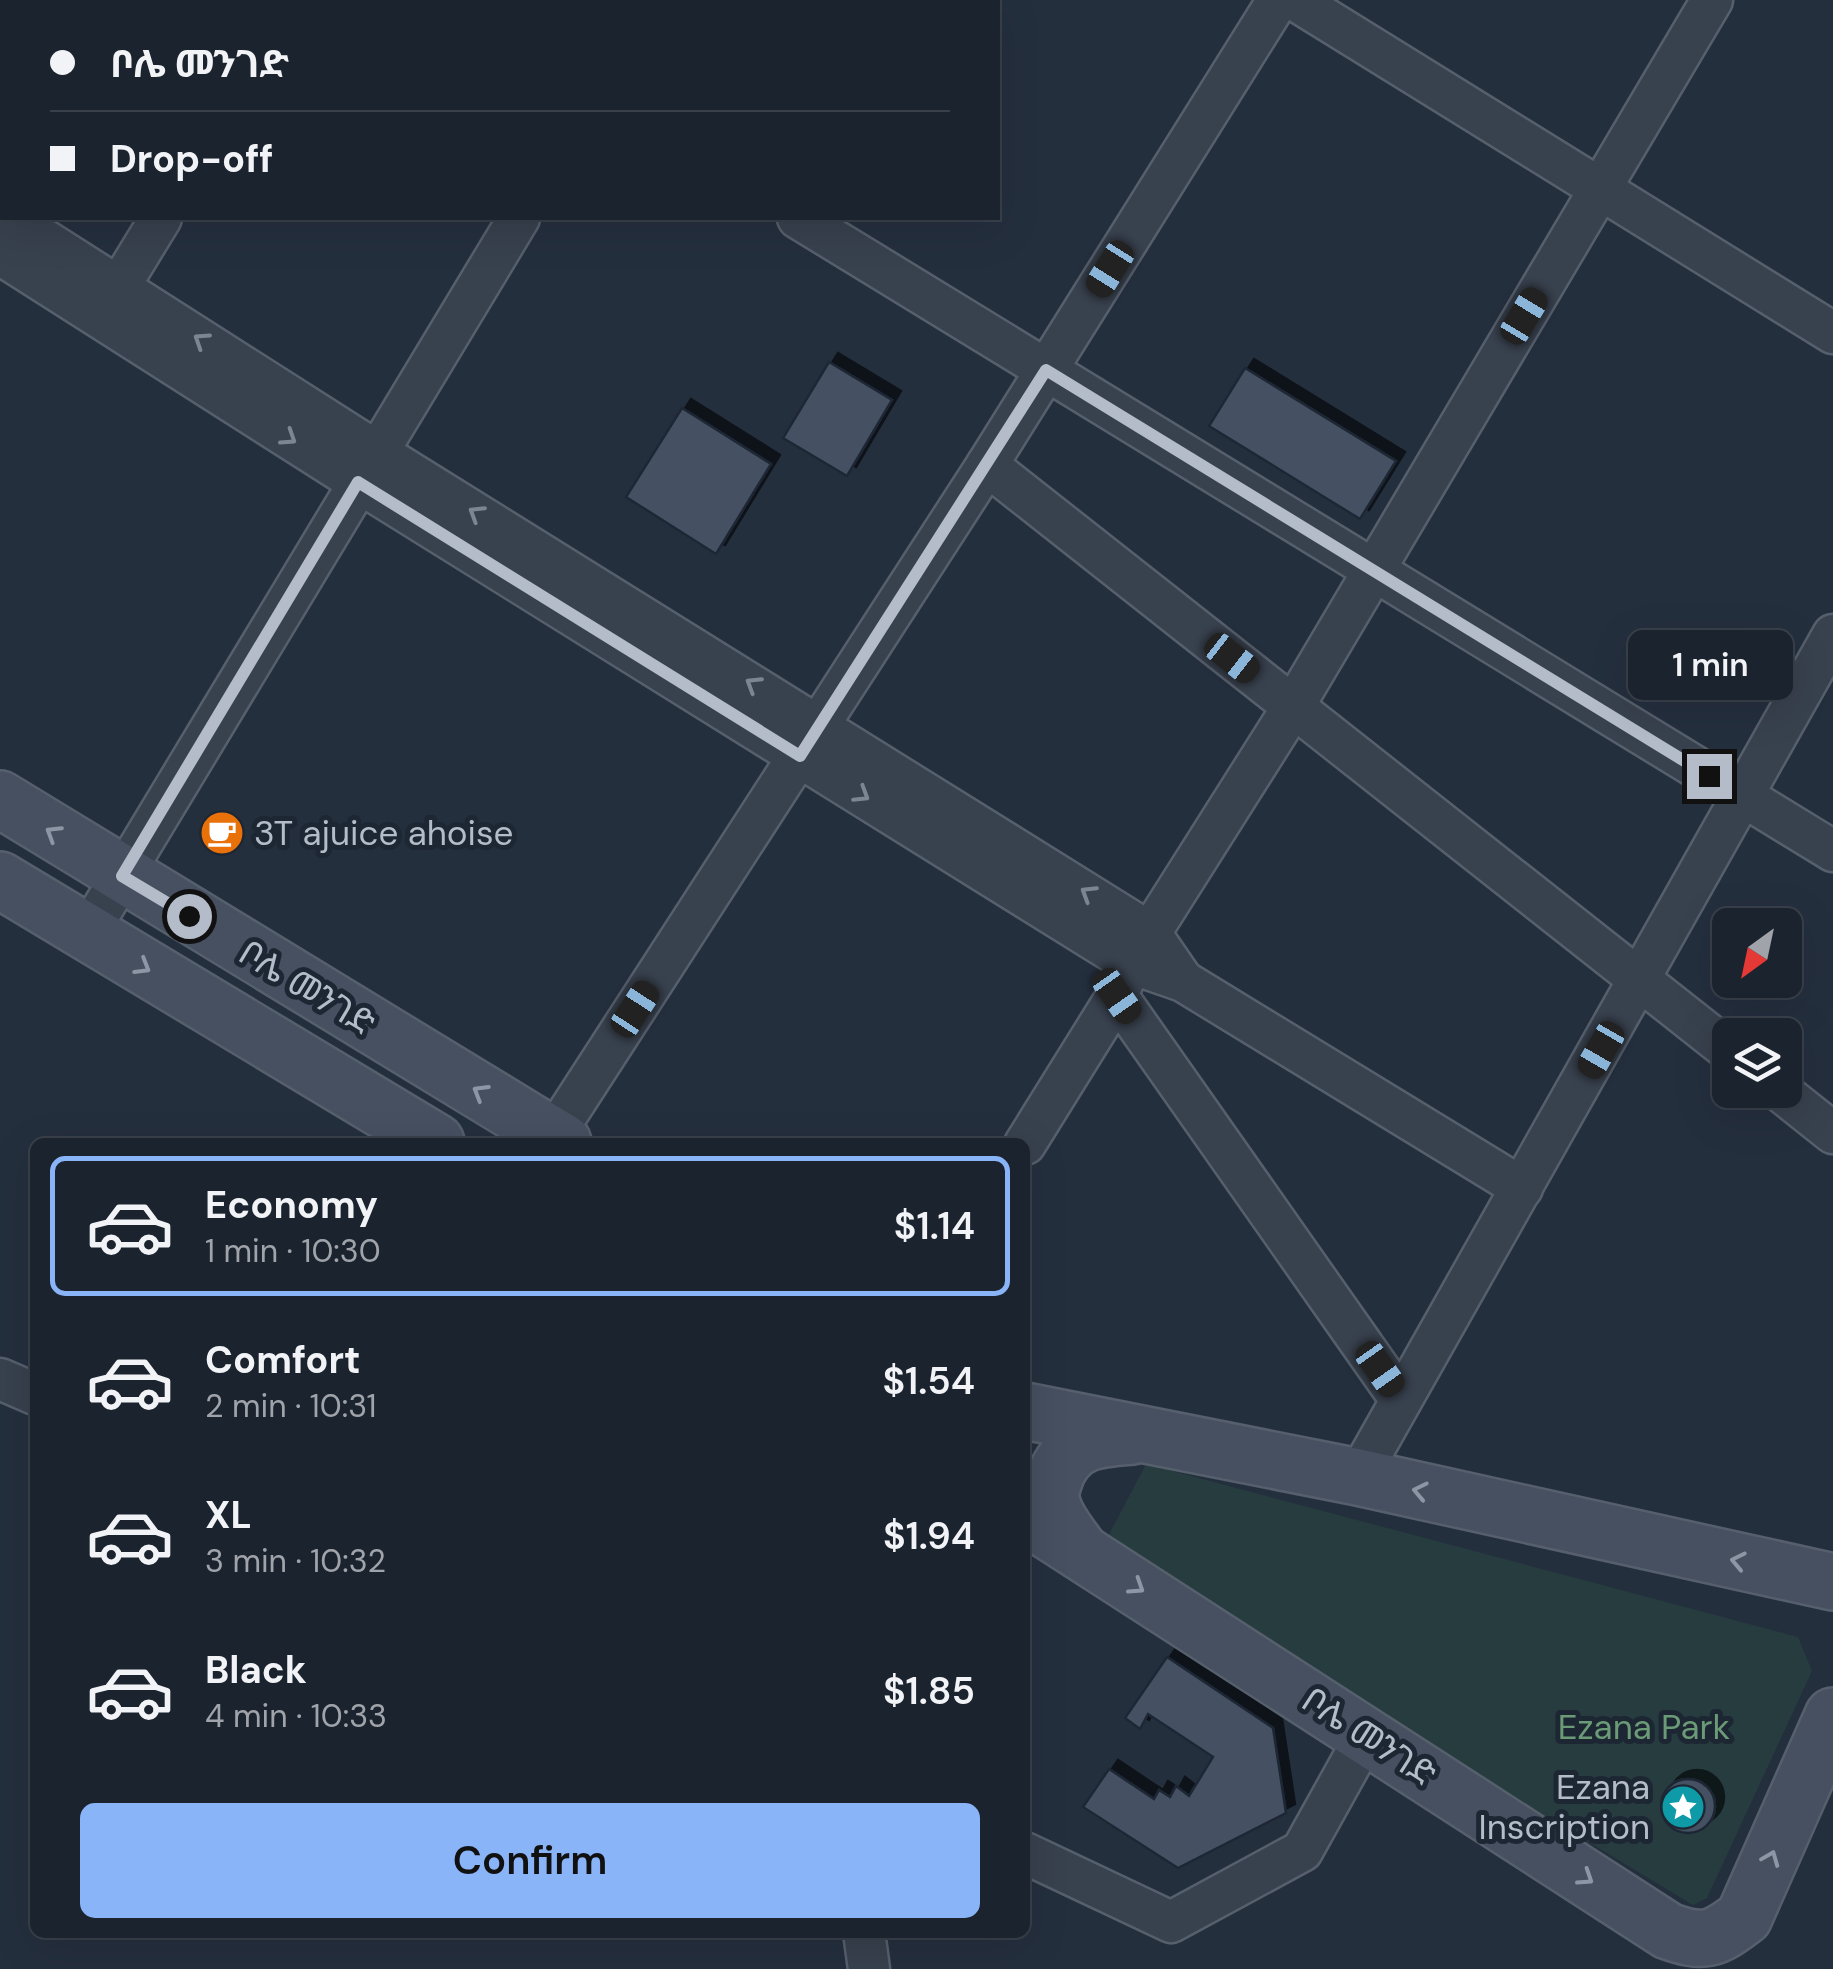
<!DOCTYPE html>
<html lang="en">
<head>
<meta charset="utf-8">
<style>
  :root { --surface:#1b232e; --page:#242b36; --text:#f1f3f6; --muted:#a0a4aa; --line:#39404a; --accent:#8ab4f8 }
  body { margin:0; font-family:"DM Sans","Noto Sans Ethiopic",sans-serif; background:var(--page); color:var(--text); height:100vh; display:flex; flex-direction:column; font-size:38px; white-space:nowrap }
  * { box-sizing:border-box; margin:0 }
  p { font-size:32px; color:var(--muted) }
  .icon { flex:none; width:55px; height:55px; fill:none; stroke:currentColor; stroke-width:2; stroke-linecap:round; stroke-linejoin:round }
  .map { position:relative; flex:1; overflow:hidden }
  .sheet { position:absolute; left:30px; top:1138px; width:1000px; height:800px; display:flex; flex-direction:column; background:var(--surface); border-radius:15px; box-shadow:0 10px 40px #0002,0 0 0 2px var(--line) }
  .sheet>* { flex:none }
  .banner { position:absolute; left:0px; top:0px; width:1000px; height:220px; box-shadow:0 10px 40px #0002,0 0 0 2px var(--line); display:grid; align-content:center; height:220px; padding:0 50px; background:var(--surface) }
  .needle { width:65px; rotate:213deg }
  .fabs { position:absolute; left:1712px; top:908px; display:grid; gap:20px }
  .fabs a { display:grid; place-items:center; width:90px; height:90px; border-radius:15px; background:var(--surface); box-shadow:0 10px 40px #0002,0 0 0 2px var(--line); font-size:50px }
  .end { position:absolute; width:45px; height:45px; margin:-22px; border:12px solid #b4bcc9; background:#111; box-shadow:0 0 0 5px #111 }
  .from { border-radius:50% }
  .bubble { position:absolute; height:70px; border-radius:15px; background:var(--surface); box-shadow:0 10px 40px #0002,0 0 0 2px var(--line); font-size:32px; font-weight:600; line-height:70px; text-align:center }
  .car { position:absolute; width:30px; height:60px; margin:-30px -15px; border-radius:12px; box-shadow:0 0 8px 2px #0007; background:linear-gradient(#222 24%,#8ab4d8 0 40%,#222 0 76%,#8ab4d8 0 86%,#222 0) }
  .banner b { display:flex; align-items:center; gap:35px; height:95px; font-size:38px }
  .banner b+b { border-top:2px solid var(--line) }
  .banner i { width:25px; height:25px; background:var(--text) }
  ul { padding:18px 0 0; list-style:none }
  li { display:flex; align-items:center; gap:30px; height:140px; margin:0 20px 15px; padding:0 30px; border:5px solid transparent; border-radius:15px }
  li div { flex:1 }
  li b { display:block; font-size:38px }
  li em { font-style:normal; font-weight:600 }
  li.current { border-color:var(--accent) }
  li>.icon { width:90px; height:90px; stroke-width:1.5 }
  .action { display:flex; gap:20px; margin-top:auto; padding:20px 50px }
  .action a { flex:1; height:115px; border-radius:15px; background:var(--accent); color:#111; font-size:40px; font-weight:600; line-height:115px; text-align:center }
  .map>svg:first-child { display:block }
  .green { fill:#263c3f }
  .building { fill:#455162; stroke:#1f2835; stroke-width:2.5; filter:url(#shadow) }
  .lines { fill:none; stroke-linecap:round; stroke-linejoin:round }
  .minor-casing { stroke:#565f6c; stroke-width:45 }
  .secondary-casing { stroke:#565f6c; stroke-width:60 }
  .minor { stroke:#38414e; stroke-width:40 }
  .secondary { stroke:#465061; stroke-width:55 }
  .oneway { stroke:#7c8592 }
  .oneway2 { stroke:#8e96a5 }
  .route { stroke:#b4bcc9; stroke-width:12 }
  .labels { text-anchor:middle; stroke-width:10; stroke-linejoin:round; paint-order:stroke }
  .poi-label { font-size:35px; fill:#b4bcc9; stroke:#1d2633; text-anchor:start }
  .street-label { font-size:35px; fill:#b4bcc9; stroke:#1d2633 }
  .park-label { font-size:35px; fill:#6b9a76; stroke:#1d2633 }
</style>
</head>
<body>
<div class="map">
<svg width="1833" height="1969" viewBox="0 0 1833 1969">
  <defs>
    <filter id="shadow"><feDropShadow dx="9" dy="-9" stdDeviation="0" flood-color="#0009"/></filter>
  </defs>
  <rect width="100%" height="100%" fill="#242f3e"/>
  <!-- green -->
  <path class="green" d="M1146 1464 1798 1637 1812 1671 1707 1898 1693 1905 1102 1548Z"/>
  <!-- building -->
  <g class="building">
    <path d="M872 0H997L879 2Z"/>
    <path d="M829 362 892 400 847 476 783 438Z"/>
    <path d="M1245 368 1396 461 1360 519 1209 426Z"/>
    <path d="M682 408 771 464 716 554 626 497Z"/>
    <path d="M1167 1657 1273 1728 1286 1813 1178 1868 1083 1807 1109 1769 1154 1799 1159 1790 1170 1797 1176 1786 1189 1796 1213 1757 1148 1714 1140 1729 1125 1718Z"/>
    <circle cx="1688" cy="1806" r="27"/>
  </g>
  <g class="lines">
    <defs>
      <g id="minor">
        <path d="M1295 0 1833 333"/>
        <path d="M292 2 294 0"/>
        <path d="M649 2 650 0"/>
        <path d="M10 218 377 452 1150 933 1183 981"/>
        <path d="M798 218 1833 851"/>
        <path d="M0 254 358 482 1131 963 1183 981 1522 1188"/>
        <path d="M106 308 161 218"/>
        <path d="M987 465 1730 1051"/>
        <path d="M87 934 519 218"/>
        <path d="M1117 996 1401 1400"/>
        <path d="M1779 1090 1833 1133"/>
        <path d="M549 1142 987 465 1278 0"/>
        <path d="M1025 1144 1117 996 1131 963 1293 707 1712 0"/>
        <path d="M0 1379 35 1394"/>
        <path d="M1358 1477 1833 635"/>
        <path d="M1025 1853 1171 1922 1302 1851 1367 1734"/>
        <path d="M864 1932 869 1969"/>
      </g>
      <g id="secondary">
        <path d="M0 799 563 1142"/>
        <path d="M0 880 436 1142"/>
        <path d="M1025 1411 1358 1477 1833 1582"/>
        <path d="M1025 1516 1668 1931C1704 1944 1714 1940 1744 1917L1833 1716"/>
        <path d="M1081 1552C1071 1537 1056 1521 1052 1503 1049 1492 1053 1483 1057 1472 1073 1439 1099 1439 1132 1436"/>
      </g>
    </defs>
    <!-- minor casing -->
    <use href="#minor" class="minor-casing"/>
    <!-- secondary casing -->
    <use href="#secondary" class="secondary-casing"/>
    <!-- minor -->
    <use href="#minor" class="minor"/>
    <!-- secondary -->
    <use href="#secondary" class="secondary"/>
  </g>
  <!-- one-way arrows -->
  <defs><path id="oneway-chevron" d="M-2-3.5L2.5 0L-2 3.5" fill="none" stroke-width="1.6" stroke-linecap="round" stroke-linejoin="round" transform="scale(2.5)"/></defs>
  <g class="oneway">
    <use href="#oneway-chevron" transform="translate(201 340) rotate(-147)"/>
    <use href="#oneway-chevron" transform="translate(289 438) rotate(33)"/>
    <use href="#oneway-chevron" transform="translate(476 513) rotate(-148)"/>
    <use href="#oneway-chevron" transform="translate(753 684) rotate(-148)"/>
    <use href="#oneway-chevron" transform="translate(862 795) rotate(32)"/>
    <use href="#oneway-chevron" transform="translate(1088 893) rotate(-148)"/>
  </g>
  <g class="oneway2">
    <use href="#oneway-chevron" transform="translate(53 833) rotate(-148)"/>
    <use href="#oneway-chevron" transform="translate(143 967) rotate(31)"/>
    <use href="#oneway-chevron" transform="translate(480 1092) rotate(-149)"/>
    <use href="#oneway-chevron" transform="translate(1420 1491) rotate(-168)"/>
    <use href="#oneway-chevron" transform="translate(1738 1561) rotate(-168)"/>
    <use href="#oneway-chevron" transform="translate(1137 1587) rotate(33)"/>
    <use href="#oneway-chevron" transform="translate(1771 1858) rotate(-68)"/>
    <use href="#oneway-chevron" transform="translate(1586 1878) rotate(33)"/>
  </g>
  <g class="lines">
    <!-- route -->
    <path class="route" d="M189 916 122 876 358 482 800 756 1046 370 1709 776"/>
  </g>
  <!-- icons -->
  <defs>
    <symbol id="cafe-disc" viewBox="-11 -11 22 22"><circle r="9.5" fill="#e8710a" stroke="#1d2633"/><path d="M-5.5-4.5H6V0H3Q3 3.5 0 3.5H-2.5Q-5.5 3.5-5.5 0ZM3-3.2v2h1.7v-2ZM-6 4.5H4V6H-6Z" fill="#fff"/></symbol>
    <symbol id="sight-disc" viewBox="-11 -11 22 22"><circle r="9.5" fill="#0f9aa8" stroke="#1d2633"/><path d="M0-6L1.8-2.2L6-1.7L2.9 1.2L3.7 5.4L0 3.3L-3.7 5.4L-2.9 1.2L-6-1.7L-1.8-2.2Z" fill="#fff"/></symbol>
  </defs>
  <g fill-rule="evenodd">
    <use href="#cafe-disc" x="197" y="808" width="50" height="50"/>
    <use href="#sight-disc" x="1658" y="1782" width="50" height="50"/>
  </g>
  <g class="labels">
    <!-- poi labels -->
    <g class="poi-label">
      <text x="254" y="845">3T ajuice ahoise</text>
      <text x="1650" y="1799" text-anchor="end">Ezana<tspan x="1650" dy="40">Inscription</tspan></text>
    </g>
    <!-- street labels -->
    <g class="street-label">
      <text transform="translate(307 988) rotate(31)" y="12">ቦሌ መንገድ</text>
      <text transform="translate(1369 1737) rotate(33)" y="12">ቦሌ መንገድ</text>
    </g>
    <!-- park labels -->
    <g class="park-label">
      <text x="1644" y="1739">Ezana Park</text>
    </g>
  </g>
</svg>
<div class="fabs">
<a><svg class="needle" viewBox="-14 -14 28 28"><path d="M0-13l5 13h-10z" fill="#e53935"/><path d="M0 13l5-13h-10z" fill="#a0a4aa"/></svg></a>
<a><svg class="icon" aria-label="layers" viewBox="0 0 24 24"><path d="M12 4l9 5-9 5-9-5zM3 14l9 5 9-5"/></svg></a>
</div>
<i class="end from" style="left:189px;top:916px"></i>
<i class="end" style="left:1709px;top:776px"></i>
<div class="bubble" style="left:1628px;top:630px;width:165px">1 min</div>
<i class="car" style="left:1110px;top:269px;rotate:212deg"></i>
<i class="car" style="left:1524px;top:316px;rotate:31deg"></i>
<i class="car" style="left:1232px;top:658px;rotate:128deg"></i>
<i class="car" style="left:1117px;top:996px;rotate:145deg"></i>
<i class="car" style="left:635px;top:1009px;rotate:33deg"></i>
<i class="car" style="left:1601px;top:1050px;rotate:210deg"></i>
<i class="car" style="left:1380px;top:1369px;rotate:145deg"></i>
<div class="banner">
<b><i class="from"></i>ቦሌ መንገድ</b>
<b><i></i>Drop-off</b>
</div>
<section class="sheet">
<ul>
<li class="current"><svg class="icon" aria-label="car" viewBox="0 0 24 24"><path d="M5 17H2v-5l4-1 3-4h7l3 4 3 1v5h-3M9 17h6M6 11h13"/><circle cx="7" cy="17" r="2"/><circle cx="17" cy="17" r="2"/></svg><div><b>Economy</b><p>1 min · 10:30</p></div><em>$1.14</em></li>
<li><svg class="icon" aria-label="car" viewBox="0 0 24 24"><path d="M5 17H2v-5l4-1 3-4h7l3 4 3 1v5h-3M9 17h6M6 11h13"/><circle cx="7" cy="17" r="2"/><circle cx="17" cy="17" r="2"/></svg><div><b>Comfort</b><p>2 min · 10:31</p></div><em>$1.54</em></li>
<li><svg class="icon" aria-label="car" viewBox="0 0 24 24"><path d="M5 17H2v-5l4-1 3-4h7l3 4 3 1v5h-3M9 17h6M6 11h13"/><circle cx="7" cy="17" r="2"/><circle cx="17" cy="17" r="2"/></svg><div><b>XL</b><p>3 min · 10:32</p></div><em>$1.94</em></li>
<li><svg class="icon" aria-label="car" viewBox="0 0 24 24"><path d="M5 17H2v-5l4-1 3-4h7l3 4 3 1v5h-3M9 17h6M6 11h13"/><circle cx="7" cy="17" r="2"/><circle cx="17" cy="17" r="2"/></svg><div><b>Black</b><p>4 min · 10:33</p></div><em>$1.85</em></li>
</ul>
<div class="action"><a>Confirm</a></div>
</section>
</div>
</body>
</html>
